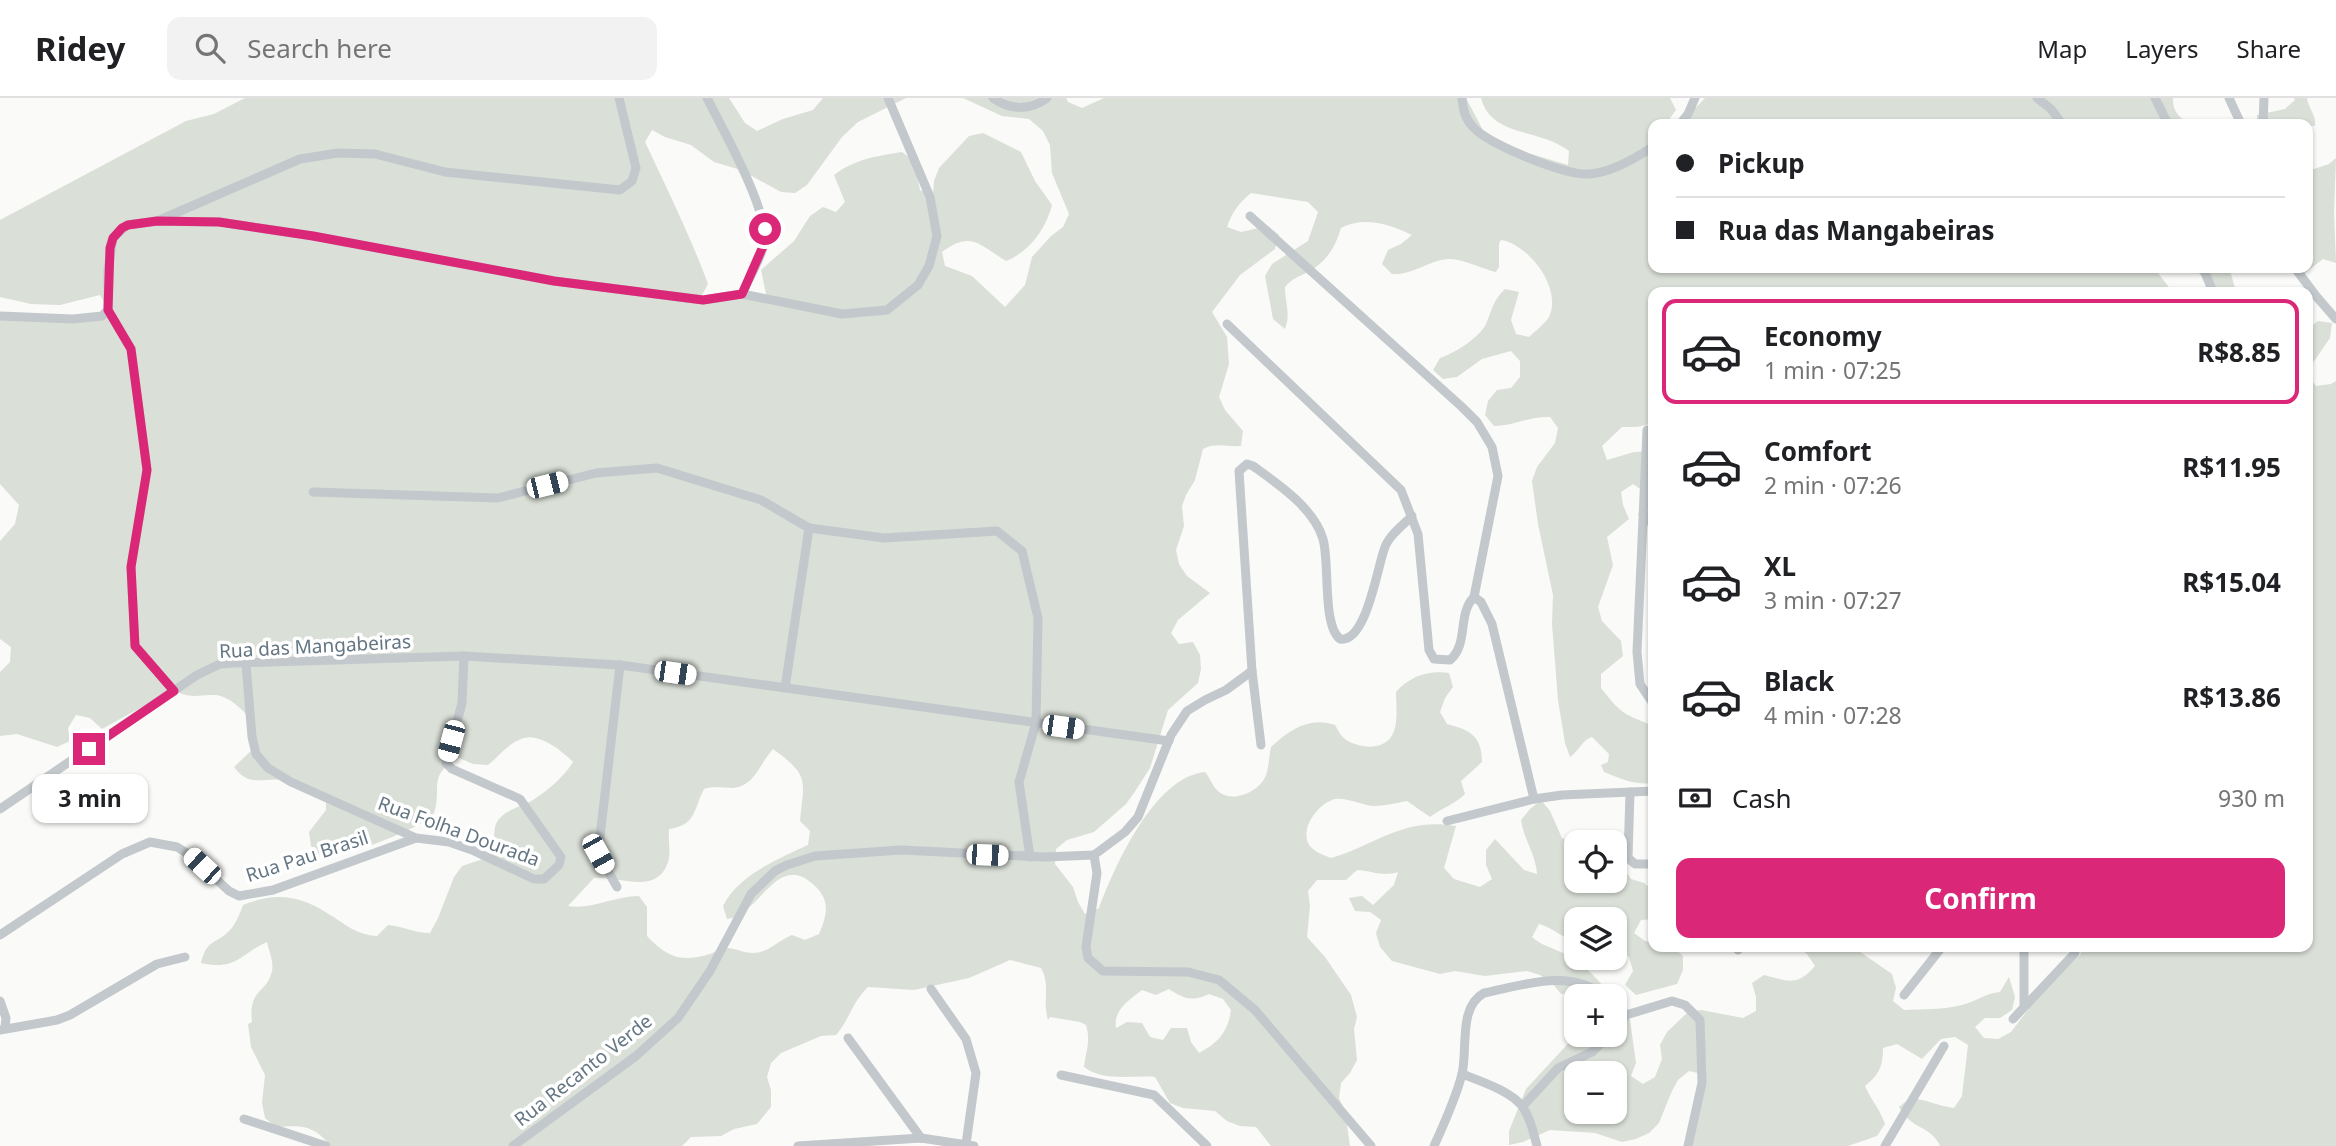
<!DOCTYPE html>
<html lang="en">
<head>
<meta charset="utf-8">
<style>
  :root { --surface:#fff; --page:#f2f2f2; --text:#202124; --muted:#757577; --line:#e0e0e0; --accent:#db2777 }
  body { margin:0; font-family:"Noto Sans",sans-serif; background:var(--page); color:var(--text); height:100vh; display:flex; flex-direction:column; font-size:26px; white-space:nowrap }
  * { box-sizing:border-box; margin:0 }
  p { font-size:23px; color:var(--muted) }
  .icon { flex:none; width:38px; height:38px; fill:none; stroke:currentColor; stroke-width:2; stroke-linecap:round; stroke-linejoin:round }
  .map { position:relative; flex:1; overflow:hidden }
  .sheet { position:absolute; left:1648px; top:189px; width:665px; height:665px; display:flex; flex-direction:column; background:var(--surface); border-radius:14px; box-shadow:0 2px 5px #0004 }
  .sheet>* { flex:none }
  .hud { position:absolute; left:1648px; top:21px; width:665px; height:154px; border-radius:14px; box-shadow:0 2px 5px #0004; display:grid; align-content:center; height:154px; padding:0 28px; background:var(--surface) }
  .controls { position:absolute; left:1564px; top:732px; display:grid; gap:14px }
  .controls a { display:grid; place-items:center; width:63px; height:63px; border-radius:14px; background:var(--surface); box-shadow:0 2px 5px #0004; font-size:35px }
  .end { position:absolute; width:32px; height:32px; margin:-16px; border:9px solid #db2777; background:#fff; box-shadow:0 0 0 4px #fff }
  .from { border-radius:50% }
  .bubble { position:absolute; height:49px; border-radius:14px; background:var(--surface); box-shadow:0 2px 5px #0004; font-size:23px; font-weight:700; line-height:49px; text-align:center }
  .car { position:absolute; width:21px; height:42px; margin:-21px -10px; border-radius:9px; box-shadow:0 0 5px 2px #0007; background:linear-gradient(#fff 24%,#345 0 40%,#fff 0 76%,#345 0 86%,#fff 0) }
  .hud b { display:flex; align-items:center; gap:24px; height:66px; font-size:26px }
  .hud b+b { border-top:2px solid var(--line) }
  .hud i { width:18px; height:18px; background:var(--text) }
  ul { padding:12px 0 0; list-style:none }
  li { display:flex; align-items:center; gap:21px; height:105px; margin:0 14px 10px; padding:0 14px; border:4px solid transparent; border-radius:14px }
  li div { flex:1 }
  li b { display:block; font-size:26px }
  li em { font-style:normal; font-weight:700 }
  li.current { border-color:var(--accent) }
  li>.icon { width:63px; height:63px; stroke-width:1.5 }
  .pay { display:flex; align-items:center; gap:18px; height:77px; padding:0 28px; font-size:26px }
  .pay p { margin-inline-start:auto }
  .cta { display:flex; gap:14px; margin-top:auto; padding:14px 28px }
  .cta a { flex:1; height:80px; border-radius:14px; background:var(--accent); color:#fff; font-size:28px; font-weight:700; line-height:80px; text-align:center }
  header { display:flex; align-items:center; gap:42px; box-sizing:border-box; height:98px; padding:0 35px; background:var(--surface); border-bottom:2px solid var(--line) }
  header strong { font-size:33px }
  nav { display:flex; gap:38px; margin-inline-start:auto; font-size:24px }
  .search { width:490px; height:63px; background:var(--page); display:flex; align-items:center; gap:18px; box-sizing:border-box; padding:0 24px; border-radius:14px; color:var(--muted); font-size:26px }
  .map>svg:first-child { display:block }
  .green { fill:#dadfd7; fill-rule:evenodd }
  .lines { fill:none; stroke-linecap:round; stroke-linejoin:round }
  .street { stroke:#c3c8cc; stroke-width:9 }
  .route { stroke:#db2777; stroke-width:9 }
  .labels { text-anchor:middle; stroke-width:7; stroke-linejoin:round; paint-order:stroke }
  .street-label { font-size:19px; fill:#657683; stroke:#fff }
</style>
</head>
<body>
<header>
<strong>Ridey</strong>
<div class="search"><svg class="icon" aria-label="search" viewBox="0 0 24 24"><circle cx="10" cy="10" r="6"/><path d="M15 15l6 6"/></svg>Search here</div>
<nav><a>Map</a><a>Layers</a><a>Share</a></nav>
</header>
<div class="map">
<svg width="2336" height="1048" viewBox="0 0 2336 1048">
  <rect width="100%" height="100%" fill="#fafaf8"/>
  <!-- green -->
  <g class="green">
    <path d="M245 0H729L745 25 757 33 783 21 813 12 823 0H906L858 24 842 39 807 87 795 95 781 94 741 72 714 64 691 47 665 39 652 32 645 44C667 91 690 137 708 186L701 199 767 201 761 172 794 143 810 118 823 109 836 114 845 104 834 77C855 61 877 58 902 54L914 63 920 92 933 97 934 83 939 70 969 38 983 35 1021 54 1035 83 1052 107C1046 131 1029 154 1006 163 980 147 971 132 942 154L945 168 972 178 1005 209 1025 187 1032 159 1051 138 1063 129 1069 116 1052 75 1050 47 1043 33 1029 21 1002 18 963 0H1066L1068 4 1082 10 1104 0H1466L1485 36 1528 55 1568 67 1569 53C1538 30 1491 39 1481 0H1670L1676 12 1666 26H1654V170H2154L2168 188 2170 194H1654V325L1637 329H1622L1602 348 1607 362 1634 354 1654 353V411L1645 394 1633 386 1621 394 1623 407 1629 421 1607 439 1613 467 1598 509 1602 523 1621 543 1623 558 1601 576V590C1610 601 1618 613 1632 619 1640 623 1646 624 1654 629V685C1635 687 1621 681 1604 674L1601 667 1608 664 1609 656 1592 639C1582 642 1579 653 1570 659L1565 645 1558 602 1552 526 1553 497 1538 426 1532 383 1537 369 1555 345 1558 330 1550 319C1530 318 1514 328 1494 328L1485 317 1488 303 1497 292 1511 290 1520 279V263L1511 253 1482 261 1457 279 1443 281 1433 272 1440 260C1455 255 1479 240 1486 226 1493 210 1492 204 1505 191L1519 194 1511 222 1516 236 1529 239C1535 233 1545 226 1549 219 1563 190 1528 146 1501 142L1499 145V169L1496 174C1483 171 1461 160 1449 161 1428 162 1415 177 1392 176L1382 166 1388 152 1401 146 1412 137C1390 126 1363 118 1341 130 1336 148 1326 165 1308 174 1298 179 1293 180 1285 189 1285 206 1291 215 1285 231L1273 221 1265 178 1272 166 1308 143 1318 114 1308 104 1251 95C1239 105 1232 114 1227 129L1241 134 1268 128 1279 137 1275 151 1240 177 1212 214 1227 239 1229 266 1219 299 1225 312 1243 333 1241 348C1228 349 1214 344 1203 351L1195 382 1186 397 1182 408 1184 428 1176 452 1179 466 1187 478 1210 495 1178 522 1171 535 1179 546 1193 544 1200 557 1201 571 1198 585 1168 612 1150 670 1134 695 1126 706 1094 734 1067 742 1056 751 1055 766 1073 789 1078 804 1085 816 1099 810C1115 768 1154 679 1205 674 1210 679 1212 688 1218 693 1232 706 1260 694 1266 677 1269 669 1269 658 1271 649 1289 632 1310 618 1335 627 1338 632 1340 637 1345 641 1358 650 1381 653 1391 639 1399 628 1396 607 1396 594 1410 578 1429 572 1449 575L1453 589 1445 600 1440 614 1447 626C1470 632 1482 638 1482 664L1461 683 1465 696C1455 706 1442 710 1430 719L1407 703C1396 705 1384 708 1373 708 1362 707 1345 699 1335 701 1319 705 1301 728 1308 745 1312 753 1323 757 1331 760 1378 746 1403 719 1456 728L1444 770 1454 781 1480 789 1492 781 1486 767V752L1495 741 1524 772 1537 776C1536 757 1524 742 1521 722L1530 711 1541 702 1550 713 1562 740 1577 746V782H1615V758L1631 781 1644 785 1654 793V821L1641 822 1634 835 1645 843 1654 844V849H1673L1683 858V872L1677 886 1636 897 1625 887 1633 873 1629 859 1615 849V821H1577V845C1562 840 1554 830 1539 826L1532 839C1540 846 1547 848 1556 852 1578 860 1597 879 1611 898L1561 896 1553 886 1540 877 1527 873 1485 878 1455 873 1440 876 1392 863 1380 849 1376 835 1381 822 1370 814 1355 813 1349 800 1362 798 1373 807 1394 787 1398 774C1382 779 1373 773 1357 772L1346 782H1317L1308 793 1310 808 1307 839 1325 859 1351 897 1357 919 1354 931 1357 962 1350 975 1341 985 1339 1000 1345 1013 1350 1048H1271L1256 1029 1240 1028 1227 1023 1215 1013 1183 1010 1170 1005 1155 979C1129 977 1105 984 1084 969 1086 952 1091 943 1086 927L1080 924 1050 919 1048 922C1042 901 1051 888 1041 870L1010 862 969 880 914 892 868 889C853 903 849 922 836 937L821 938 781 955 771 965 767 979 771 992V1009L757 1026 734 1031 721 1038 691 1039 682 1048H331C313 1027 303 1027 276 1029L265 1020 262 1005 265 977 251 949 248 926 252 924C248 890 267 896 272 873 274 864 269 853 267 844 240 856 237 873 201 865 207 840 216 847 230 832 236 826 240 815 243 807 274 794 299 797 327 815 344 825 356 837 377 838L388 827C403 828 414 835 430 835L438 820 454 779 462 768 480 762 493 753C495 745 493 733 496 726 502 712 522 709 533 702 547 693 565 678 573 664 561 652 536 632 519 642 507 647 498 659 488 667L473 666 459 660C424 678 445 692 432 720 404 735 351 759 321 758L311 748 309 734 326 712V697C313 692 298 684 284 682 261 679 250 690 234 669L255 649C255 644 257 637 255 632 252 618 230 598 216 597 196 596 193 602 173 592L102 631 90 620 76 617 68 630 70 643 57 649 17 636 0 638V574L10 564 11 549 0 541V443L15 426 19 407 0 386V217L95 219 107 209 100 197 60 207 31 206 0 199V122L186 23 214 16ZM773 651C810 678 804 681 800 723L810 733 808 747C778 761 738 777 723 808L727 821C732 820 738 819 742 815 767 798 784 755 817 790 831 805 826 819 819 836L805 842 792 837C779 842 768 855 753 855 744 855 735 850 726 850 721 850 715 854 710 856 681 865 667 859 647 838V809L639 798C614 798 592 812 568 808L594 780C619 778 657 798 668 764 671 755 668 741 669 731 696 727 693 713 704 691 715 688 722 690 733 690 755 688 760 665 773 651ZM1169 891C1184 901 1193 904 1209 896L1223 901 1231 912C1228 934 1218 945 1199 955L1191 944 1187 930H1171L1163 942 1150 939 1142 925 1127 924 1116 930C1113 912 1129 902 1142 892L1156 897Z"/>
    <path d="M1705 0H2173C2172 13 2180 20 2190 26H1684L1689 17Z"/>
    <path d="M2294 0H2307C2308 10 2317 18 2315 28L2257 26V17L2285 11 2295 2Z"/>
    <path d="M2336 60 2334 114 2336 165 2323 161 2301 178 2289 170H2308V73L2329 66Z"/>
    <path d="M2194 170H2223L2231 176 2236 194H2209L2210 187Z"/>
    <path d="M2318 223 2332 225 2330 240 2308 272V231Z"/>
    <path d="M2308 278 2316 288 2331 286 2336 283V1048H1940C1931 1027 1911 1032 1899 1009L1910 1000C1925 1001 1938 1008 1954 1010L1962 998 1968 947 1955 939 1941 941 1922 961 1897 946 1883 950C1883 968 1879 977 1865 988 1871 1002 1880 1011 1885 1026L1877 1038 1848 1048H1687L1702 976 1689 973 1678 982 1671 995 1659 1025 1649 1035 1636 1041 1622 1044 1595 1035 1550 1032 1523 1044 1509 1047V1033L1526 991 1577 936H1615V904L1630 922 1636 965 1631 978 1643 986 1655 979 1662 961 1660 947 1667 934 1688 914 1701 912 1743 920 1756 913V899L1752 885 1764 877C1788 883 1797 889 1815 868L1807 856 1797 849H1853L1892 876 1896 890 1893 903 1904 912C1923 911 1943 912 1962 907 1976 904 1985 895 2000 894L2009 879 2015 899 2012 912 2000 920H1985L1975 929 1984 940 1998 941 2011 934 2047 887 2080 857 2083 849H2308ZM1577 975H1615V1013H1577Z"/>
  </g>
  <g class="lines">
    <!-- street -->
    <g class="street">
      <path d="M707 0C722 30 771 116 764 146 760 163 749 180 742 196"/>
      <path d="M993 0C1010 12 1030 13 1047 0"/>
      <path d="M1462 0C1463 12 1465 21 1474 30 1490 47 1566 78 1589 76 1611 75 1636 60 1654 48"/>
      <path d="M2037 0 2051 11 2062 26"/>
      <path d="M2155 0 2168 26"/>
      <path d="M2229 0 2241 26"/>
      <path d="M1680 26 1688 16 1695 0"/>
      <path d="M2263 26 2264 0"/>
      <path d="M162 121 300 61 338 55 375 56 445 74 620 92 632 83 636 70 619 0"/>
      <path d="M2203 170 2213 194"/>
      <path d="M2295 170 2316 198 2336 221"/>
      <path d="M108 212 131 251 147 372 131 469 135 548 174 593"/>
      <path d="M0 218 73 221 102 218 108 212V172L113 140 127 127 157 123 219 124 313 138 554 183 703 202 742 196 842 216 887 212 918 187 929 168 937 138 930 99 888 0"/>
      <path d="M1227 226 1401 392 1418 436 1429 552 1434 561 1450 562C1469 546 1457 516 1474 499L1498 378 1492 349 1477 324 1462 309 1250 118"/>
      <path d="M1647 332 1637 554 1640 586 1654 607"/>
      <path d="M313 394 498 400 596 375 657 370 761 402 809 430 785 590"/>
      <path d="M1643 416 1654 428"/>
      <path d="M809 430 884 440 997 433 1022 453 1038 520 1036 625 1019 684 1030 759"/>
      <path d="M1474 499 1481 504 1492 526 1534 701"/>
      <path d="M246 566 252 639 256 656 268 670 291 684 416 740 449 744 472 752 534 781H544L559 767 561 759 520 701 452 671 446 665 462 605 464 558"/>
      <path d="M1252 573 1226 592 1205 602 1187 613 1171 637 1138 719 1125 734 1094 757 1097 775 1086 849 1088 860 1103 873 1188 874 1219 882 1255 912 1371 1048"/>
      <path d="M1261 647 1252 573 1239 373 1247 366 1253 368C1278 386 1314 410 1323 441 1330 465 1322 527 1340 541 1366 545 1377 471 1384 452 1388 438 1402 428 1412 418"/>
      <path d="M1630 694 1628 760 1635 766H1654"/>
      <path d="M0 711 197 577 220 566 234 565 464 558 620 567 1169 643"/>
      <path d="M1447 723 1534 701 1562 697 1654 693"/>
      <path d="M617 789 598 756 620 567"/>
      <path d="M0 837 122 756 150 744 177 749 190 757 229 793 239 798 273 792 416 740"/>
      <path d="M1738 852 1739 849"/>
      <path d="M931 891 966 941 976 975 966 1046"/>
      <path d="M1904 897 1942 849"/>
      <path d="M0 903 6 920 5 930"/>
      <path d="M1615 906 1626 917"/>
      <path d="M2024 907V849"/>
      <path d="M2013 921 2075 855V849"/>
      <path d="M0 932 57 922 70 917 157 866 185 859"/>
      <path d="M1615 932 1626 917 1672 903 1685 907 1700 922 1702 985 1688 1048"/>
      <path d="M848 940 921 1040"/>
      <path d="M1462 976C1480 983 1514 994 1524 1011 1531 1022 1534 1036 1537 1048"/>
      <path d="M1061 977 1154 997 1207 1048"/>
      <path d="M1523 1008 1558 970 1592 954 1611 936"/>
      <path d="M244 1021 326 1048"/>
      <path d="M513 1048 636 958 678 920 710 873 751 796 775 773 787 767 815 758 901 752 1044 759 1094 757"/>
      <path d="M798 1048 921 1040 974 1048"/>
      <path d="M1434 1048C1444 1026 1456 1000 1462 976 1468 951 1458 909 1484 895 1524 887 1569 870 1605 898"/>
      <path d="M1885 1048 1944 948"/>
    </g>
  </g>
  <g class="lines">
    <!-- route -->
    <path class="route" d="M89 651 174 593 135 548 131 469 147 372 131 251 108 212 110 150 113 140 122 130 128 127 157 123 219 124 313 138 554 183 703 202 742 196 764 146 765 131"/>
  </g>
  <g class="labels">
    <!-- street labels -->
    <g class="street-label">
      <text transform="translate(315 548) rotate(-3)" y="7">Rua das Mangabeiras</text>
      <text transform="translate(459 733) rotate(20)" y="7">Rua Folha Dourada</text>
      <text transform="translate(307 758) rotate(-18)" y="7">Rua Pau Brasil</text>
      <text transform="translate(583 972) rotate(-38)" y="7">Rua Recanto Verde</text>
    </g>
  </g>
</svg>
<div class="controls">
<a><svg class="icon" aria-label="locate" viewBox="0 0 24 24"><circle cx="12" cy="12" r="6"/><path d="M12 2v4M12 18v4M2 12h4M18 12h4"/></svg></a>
<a><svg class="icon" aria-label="layers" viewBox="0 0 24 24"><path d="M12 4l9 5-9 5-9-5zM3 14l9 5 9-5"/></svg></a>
<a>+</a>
<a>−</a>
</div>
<i class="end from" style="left:765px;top:131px"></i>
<i class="end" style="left:89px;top:651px"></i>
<div class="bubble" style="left:32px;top:676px;width:116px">3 min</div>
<i class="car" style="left:547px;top:387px;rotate:76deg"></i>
<i class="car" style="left:675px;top:575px;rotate:98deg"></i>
<i class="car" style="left:1063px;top:629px;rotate:98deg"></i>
<i class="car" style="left:451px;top:643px;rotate:195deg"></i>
<i class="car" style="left:598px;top:756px;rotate:151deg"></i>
<i class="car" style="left:987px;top:757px;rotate:92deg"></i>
<i class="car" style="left:202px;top:768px;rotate:313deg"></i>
<div class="hud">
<b><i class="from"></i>Pickup</b>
<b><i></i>Rua das Mangabeiras</b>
</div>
<section class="sheet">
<ul>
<li class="current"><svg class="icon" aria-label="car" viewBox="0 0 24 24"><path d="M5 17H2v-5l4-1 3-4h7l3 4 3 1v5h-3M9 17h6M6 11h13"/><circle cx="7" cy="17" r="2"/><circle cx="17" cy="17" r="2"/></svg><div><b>Economy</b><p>1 min · 07:25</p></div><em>R$8.85</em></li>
<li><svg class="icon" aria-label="car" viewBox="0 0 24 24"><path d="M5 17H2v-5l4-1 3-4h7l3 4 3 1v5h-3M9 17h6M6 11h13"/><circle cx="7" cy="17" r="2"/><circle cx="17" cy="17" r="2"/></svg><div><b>Comfort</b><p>2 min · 07:26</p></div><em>R$11.95</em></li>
<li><svg class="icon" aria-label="car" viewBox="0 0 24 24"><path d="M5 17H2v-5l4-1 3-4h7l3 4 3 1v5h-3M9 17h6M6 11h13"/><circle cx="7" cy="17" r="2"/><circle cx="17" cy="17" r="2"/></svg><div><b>XL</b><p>3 min · 07:27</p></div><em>R$15.04</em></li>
<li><svg class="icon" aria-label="car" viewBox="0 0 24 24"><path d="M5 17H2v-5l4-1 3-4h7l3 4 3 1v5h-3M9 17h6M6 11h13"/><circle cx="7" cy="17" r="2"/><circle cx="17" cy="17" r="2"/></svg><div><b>Black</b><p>4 min · 07:28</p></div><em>R$13.86</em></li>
</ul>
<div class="pay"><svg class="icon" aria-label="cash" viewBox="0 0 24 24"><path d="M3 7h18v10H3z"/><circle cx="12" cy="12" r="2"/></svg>Cash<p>930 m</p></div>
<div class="cta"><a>Confirm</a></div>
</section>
</div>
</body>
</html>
